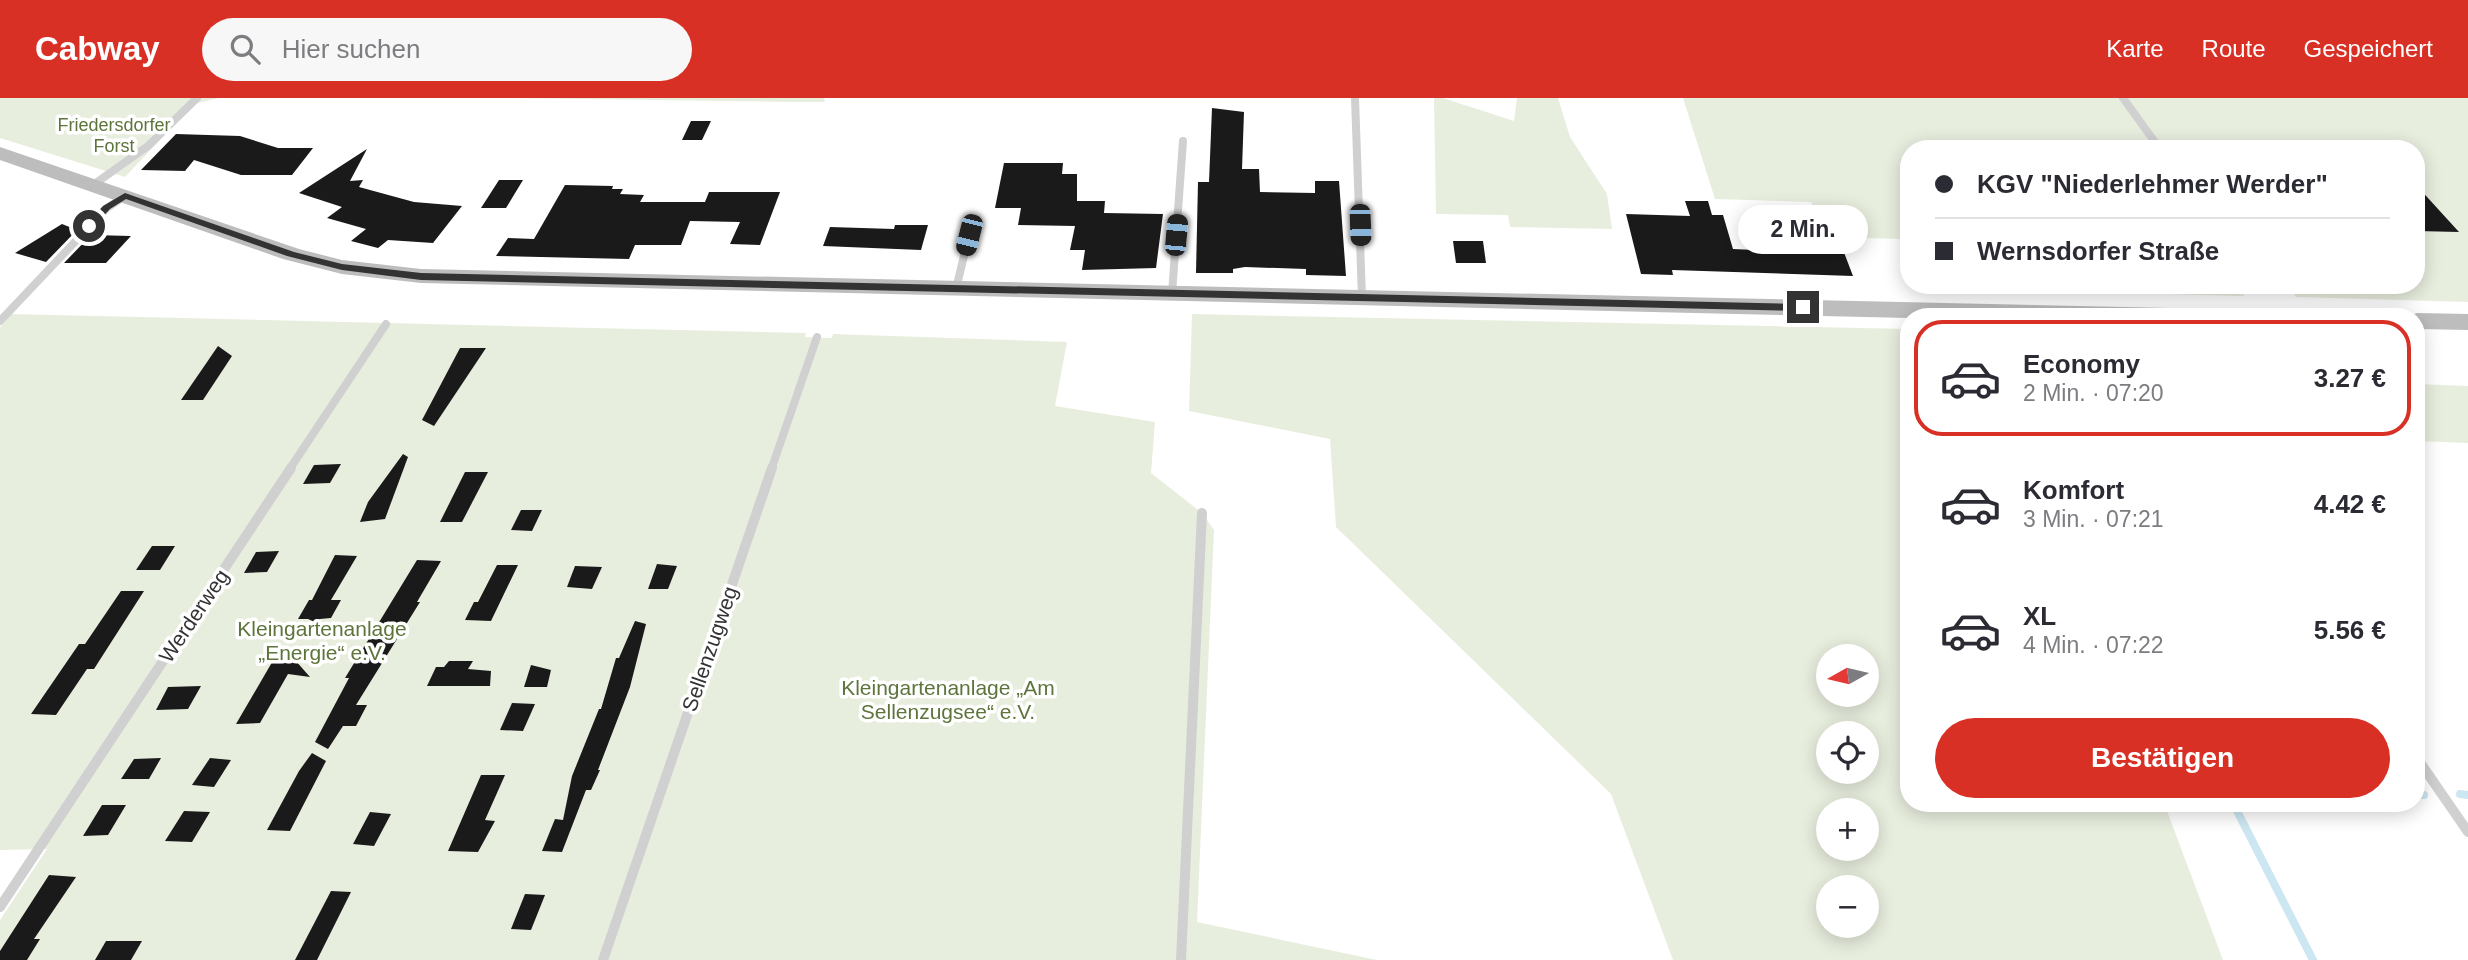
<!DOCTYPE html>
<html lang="de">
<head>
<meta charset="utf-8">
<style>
  :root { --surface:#fff; --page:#f7f7f7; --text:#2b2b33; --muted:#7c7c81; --line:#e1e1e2; --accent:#d93025 }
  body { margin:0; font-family:Helvetica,sans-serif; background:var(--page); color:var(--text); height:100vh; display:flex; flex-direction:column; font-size:26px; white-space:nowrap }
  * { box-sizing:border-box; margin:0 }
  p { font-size:23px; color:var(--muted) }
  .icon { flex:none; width:38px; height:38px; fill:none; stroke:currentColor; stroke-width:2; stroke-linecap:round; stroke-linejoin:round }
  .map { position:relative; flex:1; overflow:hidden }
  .panel { position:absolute; left:1900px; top:210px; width:525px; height:504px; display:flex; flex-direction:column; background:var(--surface); border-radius:28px; box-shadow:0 4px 18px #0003 }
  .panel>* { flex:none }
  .hud { position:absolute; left:1900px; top:42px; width:525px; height:154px; border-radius:28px; box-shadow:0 4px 18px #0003; display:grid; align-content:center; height:154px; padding:0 35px; background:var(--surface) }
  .needle { width:46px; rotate:262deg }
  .tools { position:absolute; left:1816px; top:546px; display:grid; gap:14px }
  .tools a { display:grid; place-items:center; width:63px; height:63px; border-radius:50%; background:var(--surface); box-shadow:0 4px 18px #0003; font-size:35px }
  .end { position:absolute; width:32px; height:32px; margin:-16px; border:9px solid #333; background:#fff; box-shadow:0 0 0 4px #fff }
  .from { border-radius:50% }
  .bubble { position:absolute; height:49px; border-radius:24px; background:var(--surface); box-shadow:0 4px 18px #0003; font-size:23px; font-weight:700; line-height:49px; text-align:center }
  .car { position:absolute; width:21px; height:42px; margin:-21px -10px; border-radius:9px; box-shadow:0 0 5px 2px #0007; background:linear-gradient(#222 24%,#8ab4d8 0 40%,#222 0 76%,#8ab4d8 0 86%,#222 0) }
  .hud b { display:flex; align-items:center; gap:24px; height:66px; font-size:26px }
  .hud b+b { border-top:2px solid var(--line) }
  .hud i { width:18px; height:18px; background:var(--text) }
  ul { padding:12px 0 0; list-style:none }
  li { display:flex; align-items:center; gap:21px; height:116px; margin:0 14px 10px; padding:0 21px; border:4px solid transparent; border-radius:28px }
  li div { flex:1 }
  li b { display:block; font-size:26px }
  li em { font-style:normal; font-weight:700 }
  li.selected { border-color:var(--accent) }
  li>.icon { width:63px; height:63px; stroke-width:1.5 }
  .action { display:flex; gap:14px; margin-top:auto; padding:14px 35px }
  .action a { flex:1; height:80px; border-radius:42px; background:var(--accent); color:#fff; font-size:28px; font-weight:700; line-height:80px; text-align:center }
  header { display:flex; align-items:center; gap:42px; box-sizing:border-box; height:98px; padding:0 35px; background:var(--accent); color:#fff }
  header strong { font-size:33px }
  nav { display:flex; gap:38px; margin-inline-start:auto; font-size:24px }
  .search { width:490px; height:63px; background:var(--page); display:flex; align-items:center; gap:18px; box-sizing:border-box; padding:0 24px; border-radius:38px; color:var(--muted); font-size:26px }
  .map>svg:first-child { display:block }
  .green { fill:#e8eede; fill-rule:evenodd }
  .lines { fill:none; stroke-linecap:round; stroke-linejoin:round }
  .stream { stroke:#cce7f1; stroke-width:8 }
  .building { fill:#1a1a1a }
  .service-far1 { stroke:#d0d0d0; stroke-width:8 }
  .service { stroke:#d0d0d0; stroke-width:10 }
  .secondary { fill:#bdbdbd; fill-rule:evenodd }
  .route { fill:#333 }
  .labels { text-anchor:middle; stroke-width:7; stroke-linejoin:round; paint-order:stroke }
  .far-park-label { font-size:18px; fill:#5d743b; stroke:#fff }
  .street-label { font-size:21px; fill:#333; stroke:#fff }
  .park-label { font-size:21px; fill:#5d743b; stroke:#fff }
</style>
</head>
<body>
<header>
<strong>Cabway</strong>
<div class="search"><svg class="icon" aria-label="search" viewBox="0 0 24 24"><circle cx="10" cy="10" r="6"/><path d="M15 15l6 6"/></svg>Hier suchen</div>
<nav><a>Karte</a><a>Route</a><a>Gespeichert</a></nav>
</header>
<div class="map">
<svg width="2468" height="862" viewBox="0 0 2468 862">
  <rect width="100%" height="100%" fill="#fff"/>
  <!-- green -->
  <g class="green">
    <path d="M0 0H219L194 6 125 79 0 40Z"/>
    <path d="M511 0H824L825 4H792Z"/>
    <path d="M1434 0H1443L1514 23 1517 0H1558L1570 39 1607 96 1612 131 1510 129 1508 117 1436 116Z"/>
    <path d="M1683 0H2468V204L2296 199 2286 187H2417V51H1909V136L1900 141 1826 139 1811 104 1715 101Z"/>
    <path d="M2006 187H2239L2244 198 2009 192Z"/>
    <path d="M11 216 806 235 805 239 832 240 833 236 1067 244 1055 308 1155 324 1151 375 1202 415 1214 432 1197 824 1377 862H0V822L47 751 0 752V229Z"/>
    <path d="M1192 216 1909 231V705H2164L2223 862H1673L1611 696 1336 429 1330 341 1189 313ZM1829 558H1867V597H1829ZM1829 635H1867V674H1829ZM1829 712H1867V751H1829ZM1829 789H1867V828H1829Z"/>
    <path d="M2417 286 2468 288V345L2417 343Z"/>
  </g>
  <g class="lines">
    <!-- stream -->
    <g class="stream">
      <path d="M2460 696 2468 697"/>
      <path d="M2417 697H2424"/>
      <path d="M2233 705 2313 862"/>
    </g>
  </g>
  <!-- building -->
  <g class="building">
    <path d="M1212 10 1244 14 1242 71H1259L1260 94 1315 95V83H1339L1346 178 1306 177V171L1245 169 1233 171V175H1196L1198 84H1209Z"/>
    <path d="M691 23H711L702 42H682Z"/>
    <path d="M176 36 240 38 278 50H313L292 77H241L194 62 185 73 141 72Z"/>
    <path d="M367 51 350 83 363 82 359 89 414 104 462 108 433 145 388 142 378 150 351 143 366 131 327 120 342 109 299 95Z"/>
    <path d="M1004 65H1063L1062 76H1077V103H1105L1104 115 1163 116 1156 170 1082 172 1085 152H1070L1075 128 1018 127 1021 110H995Z"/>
    <path d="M499 82H523L506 110H481Z"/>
    <path d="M565 87 613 88 612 91H623L620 96 644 97 640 104H705L709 94H780L760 147 730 146 740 124 690 123 681 147H635L629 161 496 158 508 140 534 141Z"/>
    <path d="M2417 88 2459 134 2417 133Z"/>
    <path d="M1685 103H1708L1712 117H1723L1733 151 1776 153 1772 141 1840 144 1853 178 1672 172 1673 177 1641 176 1626 116 1690 118Z"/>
    <path d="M62 126 77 132 46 164 15 155Z"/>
    <path d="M895 127H928L921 152 823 148 830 129 894 131Z"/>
    <path d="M91 137H92L131 138 106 165H64Z"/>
    <path d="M1453 143H1483L1486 165H1456Z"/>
    <path d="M218 248 232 258 203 302H181Z"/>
    <path d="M460 250H486L434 328 422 322Z"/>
    <path d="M403 356 408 359 385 421 360 424 368 404Z"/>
    <path d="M341 366 330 385 303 386 314 367Z"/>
    <path d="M465 374H488L462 424H440Z"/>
    <path d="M521 412H542L532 433 511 432Z"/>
    <path d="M152 448H175L160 472H136Z"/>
    <path d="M279 453 267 474 244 475 256 454Z"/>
    <path d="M335 457 357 458 331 502H341L331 520 320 521 317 525 308 521H298L309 502H312Z"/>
    <path d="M417 462 441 463 417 504H420L356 607H367L356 628H343L328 651 315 644 349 580H345Z"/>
    <path d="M657 466 677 468 668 491H648Z"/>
    <path d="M497 467H518L491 523 465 522 474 504H478Z"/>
    <path d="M575 468 602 469 592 491 567 489Z"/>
    <path d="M121 493H144L94 571H87L56 617 31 616 79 546H85Z"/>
    <path d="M635 523 646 526 630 589 598 672H600L591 692H586L562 754 542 753 555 721 563 722 572 678 599 611H601L616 560H619Z"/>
    <path d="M300 553 295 562 310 579 288 576 260 625 236 626 278 554Z"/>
    <path d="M449 563H473L468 571 491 573 490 588H427L436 569H444Z"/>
    <path d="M531 567 551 572 547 589H524Z"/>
    <path d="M201 588 188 611 156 612 168 589Z"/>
    <path d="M512 605 535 606 523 633 500 632Z"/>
    <path d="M312 655 326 663 290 733 267 732 299 673Z"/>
    <path d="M161 660 149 681H121L134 661Z"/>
    <path d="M210 660 231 662 214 689 192 687Z"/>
    <path d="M481 677H505L485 722 495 723 478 754 448 753Z"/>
    <path d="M102 707H126L108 737 83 738Z"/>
    <path d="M184 713 210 714 192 744 165 743Z"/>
    <path d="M370 714 391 716 374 748 353 746Z"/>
    <path d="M49 777 76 779 34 841H40L27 862H0V853Z"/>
    <path d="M331 793 351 794 317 862H295Z"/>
    <path d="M525 796 545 797 531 832 511 831Z"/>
    <path d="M106 843H142L131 862H95Z"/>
  </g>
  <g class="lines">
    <!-- service-far1 -->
    <g class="service-far1">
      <path d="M1355 0 1362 200"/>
      <path d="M2123 0 2160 51"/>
      <path d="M93 87 148 48 197 0"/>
      <path d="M956 191 969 137"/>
      <path d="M1172 196 1183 43"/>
      <path d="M0 223 107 110 125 98"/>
      <path d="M289 372 386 226"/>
      <path d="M771 372 817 239"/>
    </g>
    <!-- service -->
    <g class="service">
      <path d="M2417 660 2468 734"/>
      <path d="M0 809 291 370"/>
      <path d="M603 862 772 370"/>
      <path d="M1181 862 1202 415"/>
    </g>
    <!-- secondary -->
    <g class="secondary">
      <path d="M0 49 299 151 342 162 421 171 2215 211 2224 213 2227 219 1909 220 421 185 342 176 283 161 0 62Z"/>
      <path d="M2417 215 2468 216V232L2417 231V219H2408Z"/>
    </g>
  </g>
  <!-- route -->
  <path class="route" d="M125 95 294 154 342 166 421 175 1803 206 1808 209 1803 213 421 182 342 172 287 158 126 101 110 111 92 130H86V126L103 108Z"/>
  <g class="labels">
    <!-- far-park labels -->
    <g class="far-park-label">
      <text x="114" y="33">Friedersdorfer<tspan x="114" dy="21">Forst</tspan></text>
    </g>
    <!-- street labels -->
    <g class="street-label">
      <text transform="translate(194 518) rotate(-56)" y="7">Werderweg</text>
      <text transform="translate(710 551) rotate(-71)" y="7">Sellenzugweg</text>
    </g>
    <!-- park labels -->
    <g class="park-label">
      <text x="322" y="538">Kleingartenanlage<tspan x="322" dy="24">„Energie“ e.V.</tspan></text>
      <text x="948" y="597">Kleingartenanlage „Am<tspan x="948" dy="24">Sellenzugsee“ e.V.</tspan></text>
    </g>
  </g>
</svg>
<div class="tools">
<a><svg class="needle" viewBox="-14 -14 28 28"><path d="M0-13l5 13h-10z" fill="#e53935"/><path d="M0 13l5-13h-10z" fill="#7c7c81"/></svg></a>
<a><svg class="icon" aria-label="locate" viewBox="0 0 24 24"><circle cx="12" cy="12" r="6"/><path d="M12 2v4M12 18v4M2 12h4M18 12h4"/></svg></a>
<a>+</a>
<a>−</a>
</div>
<i class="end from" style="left:89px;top:128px"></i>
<i class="end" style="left:1803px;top:209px"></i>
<div class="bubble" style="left:1738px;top:107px;width:130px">2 Min.</div>
<i class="car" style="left:1360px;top:127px;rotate:178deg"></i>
<i class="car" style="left:969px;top:137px;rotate:194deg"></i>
<i class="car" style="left:1176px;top:137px;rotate:5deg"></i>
<div class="hud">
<b><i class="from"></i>KGV &quot;Niederlehmer Werder&quot;</b>
<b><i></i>Wernsdorfer Straße</b>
</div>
<section class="panel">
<ul>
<li class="selected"><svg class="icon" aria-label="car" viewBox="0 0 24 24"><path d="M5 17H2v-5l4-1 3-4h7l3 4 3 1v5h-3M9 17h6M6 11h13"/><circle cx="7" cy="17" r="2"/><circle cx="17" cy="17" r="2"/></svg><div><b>Economy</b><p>2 Min. · 07:20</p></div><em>3.27 €</em></li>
<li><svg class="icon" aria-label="car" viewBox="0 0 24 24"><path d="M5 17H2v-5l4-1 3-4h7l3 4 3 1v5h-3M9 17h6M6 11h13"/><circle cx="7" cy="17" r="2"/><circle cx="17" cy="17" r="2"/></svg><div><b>Komfort</b><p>3 Min. · 07:21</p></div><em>4.42 €</em></li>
<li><svg class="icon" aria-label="car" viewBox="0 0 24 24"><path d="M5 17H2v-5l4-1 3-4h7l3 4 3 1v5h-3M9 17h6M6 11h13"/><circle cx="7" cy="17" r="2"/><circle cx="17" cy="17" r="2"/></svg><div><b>XL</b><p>4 Min. · 07:22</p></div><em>5.56 €</em></li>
</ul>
<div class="action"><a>Bestätigen</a></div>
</section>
</div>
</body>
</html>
